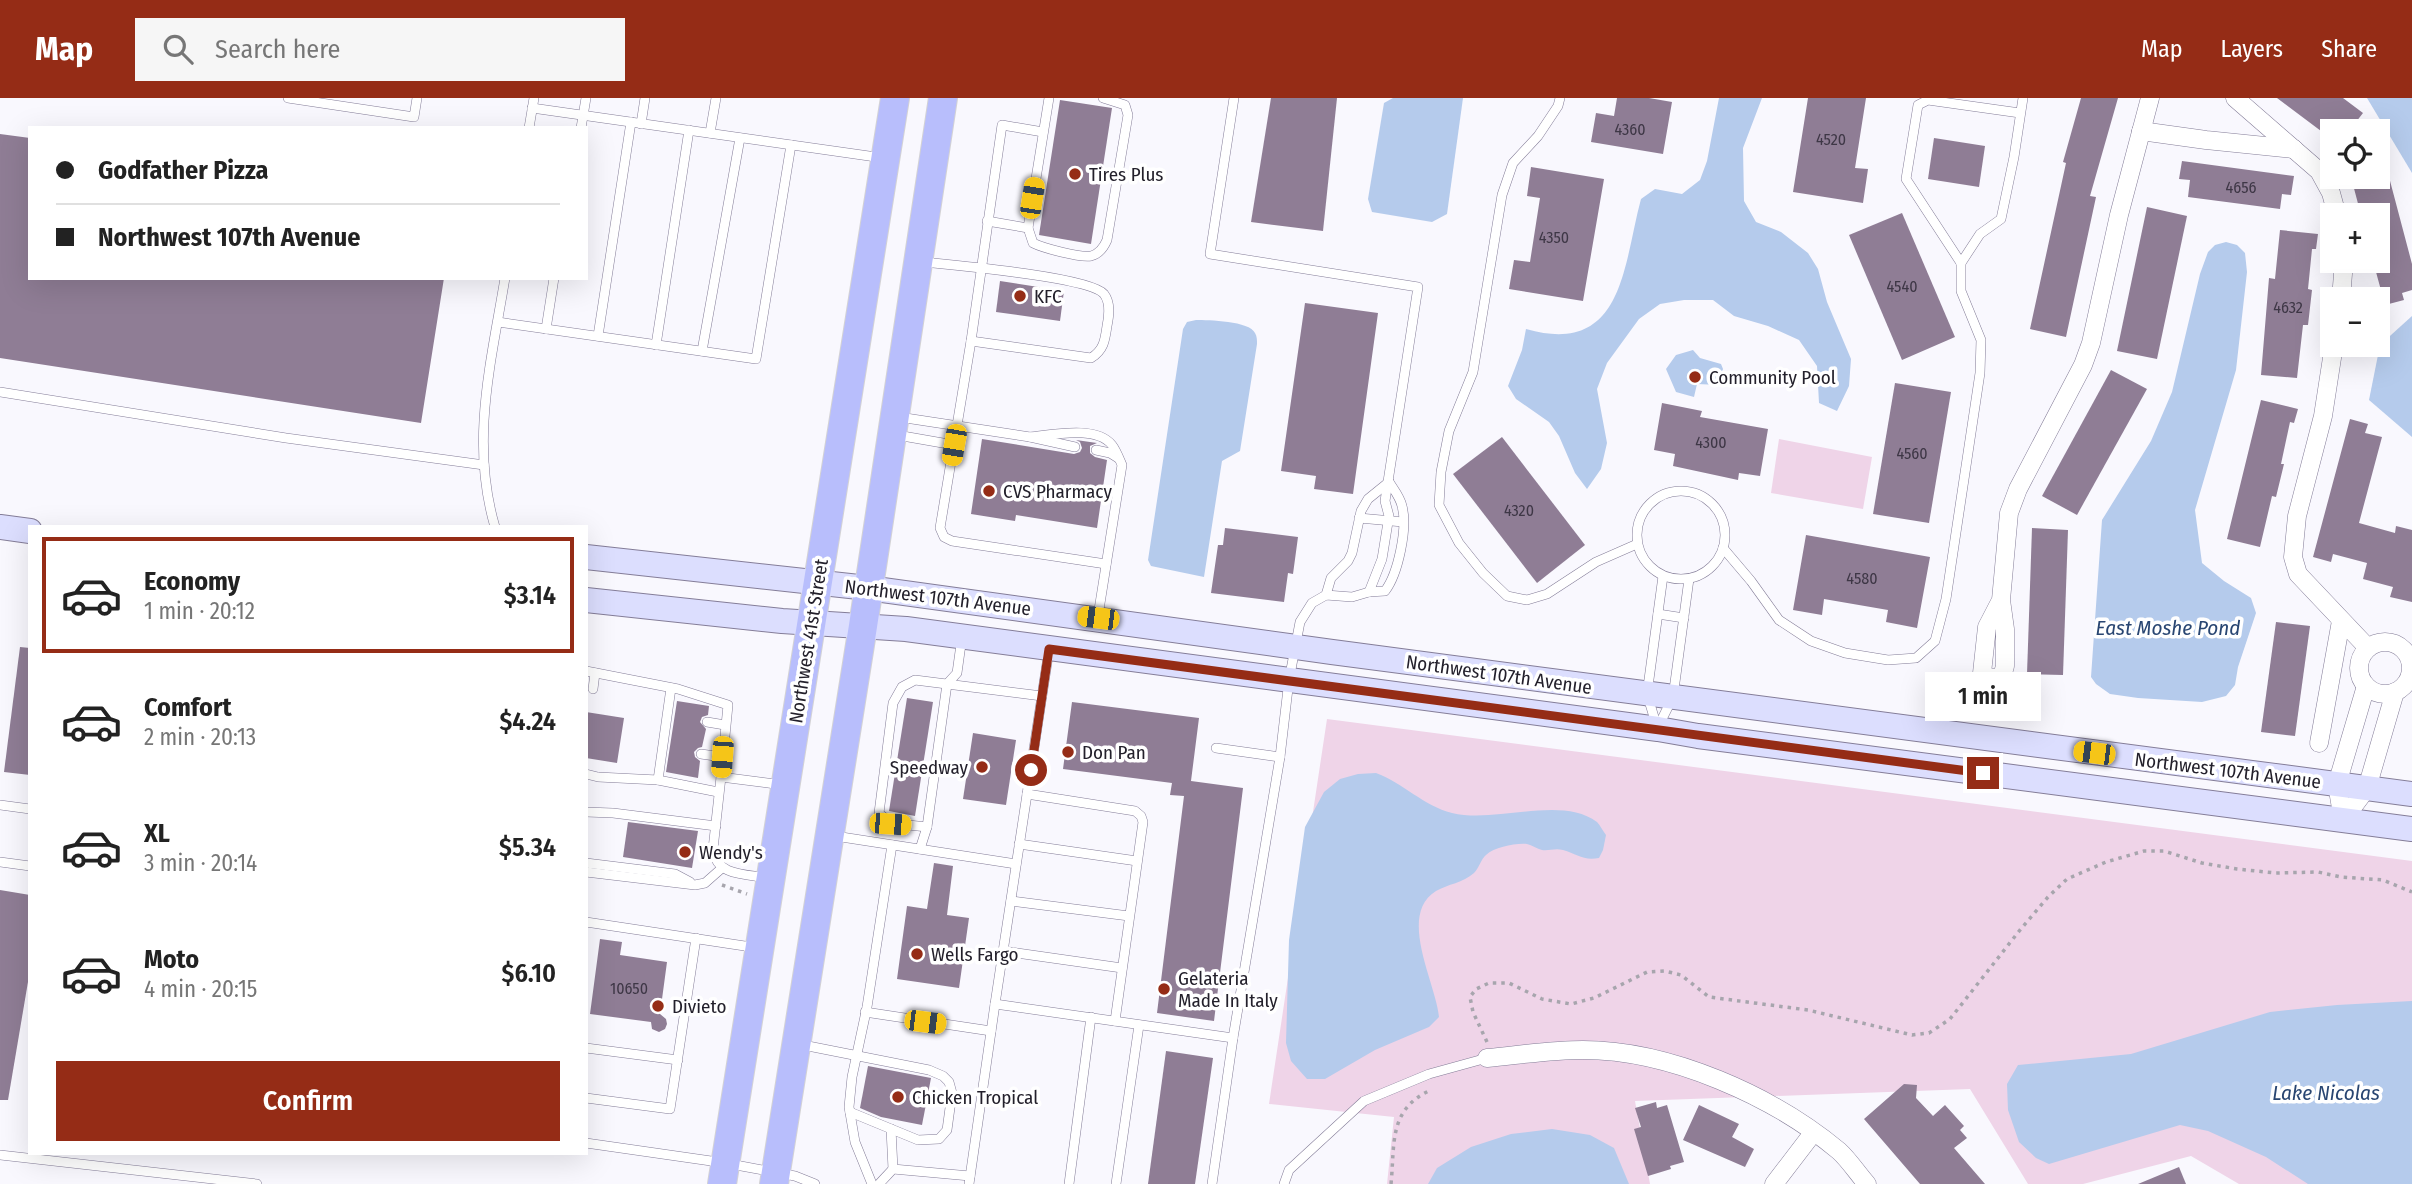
<!DOCTYPE html>
<html lang="en">
<head>
<meta charset="utf-8">
<style>
  :root { --surface:#fff; --page:#f6f6f6; --text:#222; --muted:#767676; --line:#e0e0e0; --accent:#952c16 }
  body { margin:0; font-family:"Fira Sans Condensed",sans-serif; background:var(--page); color:var(--text); height:100vh; display:flex; flex-direction:column; font-size:26px; white-space:nowrap }
  * { box-sizing:border-box; margin:0 }
  p { font-size:23px; color:var(--muted) }
  .icon { flex:none; width:38px; height:38px; fill:none; stroke:currentColor; stroke-width:2; stroke-linecap:round; stroke-linejoin:round }
  .map { position:relative; flex:1; overflow:hidden }
  .side { position:absolute; left:28px; top:427px; width:560px; height:630px; display:flex; flex-direction:column; background:var(--surface); border-radius:0px; box-shadow:0 7px 28px #0002 }
  .side>* { flex:none }
  .guide { position:absolute; left:28px; top:28px; width:560px; height:154px; border-radius:0px; box-shadow:0 7px 28px #0002; display:grid; align-content:center; height:154px; padding:0 28px; background:var(--surface) }
  .tools { position:absolute; left:2320px; top:21px; display:grid; gap:14px }
  .tools a { display:grid; place-items:center; width:70px; height:70px; border-radius:0px; background:var(--surface); box-shadow:0 7px 28px #0002; font-size:35px }
  .end { position:absolute; width:32px; height:32px; margin:-16px; border:9px solid #952c16; background:#fff; box-shadow:0 0 0 4px #fff }
  .from { border-radius:50% }
  .bubble { position:absolute; height:49px; border-radius:0px; background:var(--surface); box-shadow:0 7px 28px #0002; font-size:23px; font-weight:600; line-height:49px; text-align:center }
  .car { position:absolute; width:21px; height:42px; margin:-21px -10px; border-radius:9px; box-shadow:0 0 5px 2px #0007; background:linear-gradient(#f5c518 24%,#345 0 40%,#f5c518 0 76%,#345 0 86%,#f5c518 0) }
  .guide b { display:flex; align-items:center; gap:24px; height:66px; font-size:26px }
  .guide b+b { border-top:2px solid var(--line) }
  .guide i { width:18px; height:18px; background:var(--text) }
  ul { padding:12px 0 0; list-style:none }
  li { display:flex; align-items:center; gap:21px; height:116px; margin:0 14px 10px; padding:0 14px; border:4px solid transparent; border-radius:0px }
  li div { flex:1 }
  li b { display:block; font-size:26px }
  li em { font-style:normal; font-weight:600 }
  li.current { border-color:var(--accent) }
  li>.icon { width:63px; height:63px; stroke-width:1.5 }
  .button { display:flex; gap:14px; margin-top:auto; padding:14px 28px }
  .button a { flex:1; height:80px; border-radius:0px; background:var(--accent); color:#fff; font-size:28px; font-weight:600; line-height:80px; text-align:center }
  header { display:flex; align-items:center; gap:42px; box-sizing:border-box; height:98px; padding:0 35px; background:var(--accent); color:#fff }
  header strong { font-size:33px }
  nav { display:flex; gap:38px; margin-inline-start:auto; font-size:24px }
  .search { width:490px; height:63px; background:var(--page); display:flex; align-items:center; gap:18px; box-sizing:border-box; padding:0 24px; border-radius:0px; color:var(--muted); font-size:26px }
  .map>svg:first-child { display:block }
  .green { fill:#efd4e8 }
  .water { fill:#b5cbec }
  .building { fill:#8f7d95 }
  .lines { fill:none; stroke-linecap:round; stroke-linejoin:round }
  .service-casing { stroke:#847d98; stroke-width:10 }
  .minor-casing { stroke:#847d98; stroke-width:19 }
  .secondary-casing { stroke:#847d98; stroke-width:26 }
  .primary-casing { stroke:#d3d2d5; stroke-width:30 }
  .path { stroke:#a7a5ad; stroke-width:3.5; stroke-dasharray:3.5 5; stroke-linecap:butt }
  .service { stroke:#fff; stroke-width:9 }
  .minor { stroke:#fff; stroke-width:18 }
  .secondary { stroke:#dcdefe; stroke-width:24 }
  .primary { stroke:#b8befc; stroke-width:28 }
  .route { stroke:#952c16; stroke-width:9 }
  .poi-dot { fill:#952c16; stroke:#fff; stroke-width:2.5 }
  .labels { text-anchor:middle; stroke-width:7; stroke-linejoin:round; paint-order:stroke }
  .number-label { font-size:16px; fill:#3e3746 }
  .poi-label { font-size:19px; fill:#23202b; stroke:#fff; text-anchor:start }
  .street-label { font-size:19px; fill:#23202b; stroke:#fff }
  .water-label { font-size:21px; font-style:italic; fill:#294672; stroke:#fff }
</style>
</head>
<body>
<header>
<strong>Map</strong>
<div class="search"><svg class="icon" aria-label="search" viewBox="0 0 24 24"><circle cx="10" cy="10" r="6"/><path d="M15 15l6 6"/></svg>Search here</div>
<nav><a>Map</a><a>Layers</a><a>Share</a></nav>
</header>
<div class="map">
<svg width="2412" height="1086" viewBox="0 0 2412 1086">
  <rect width="100%" height="100%" fill="#f9f8fe"/>
  <!-- green -->
  <g class="green">
    <path d="M1779 341 1872 359 1863 411 1771 395Z"/>
    <path d="M1327 621 2412 763V1086H2239L2191 1058 2083 1086H2028L1970 991 1635 1003 1650 1086H1387L1394 1019 1269 1006Z"/>
  </g>
  <!-- water -->
  <g class="water">
    <path d="M1393 0H1463L1447 116 1432 124 1372 114 1368 101 1384 5Z"/>
    <path d="M1719 0H1762L1743 50 1744 103 1756 124 1781 134 1808 155 1818 171 1827 204 1851 261 1849 288 1837 313 1819 305 1817 268 1799 242 1768 228 1734 218 1713 202H1684L1660 206 1639 221 1607 265 1597 291 1607 345 1601 371 1587 391 1575 375 1559 338 1549 324 1516 301 1508 288 1522 252 1526 231C1624 259 1623 167 1641 101L1655 91 1682 96 1700 82 1707 63Z"/>
    <path d="M2367 0H2412V75Z"/>
    <path d="M2226 144 2237 147 2245 155 2247 174 2236 272 2195 412 2202 465 2224 483 2251 500 2256 515 2238 569 2235 587 2226 598 2202 604 2138 600 2110 596 2096 586 2091 579 2102 422 2151 343 2172 294 2200 176 2208 154 2215 147Z"/>
    <path d="M2412 218V339L2369 302 2380 247Z"/>
    <path d="M1196 222C1208 222 1250 223 1255 235 1257 238 1257 242 1257 246L1240 353 1222 363 1204 479 1151 468 1148 462 1183 231 1187 224Z"/>
    <path d="M1693 252 1700 260 1721 266 1723 271 1719 287 1697 286 1694 299 1676 294 1666 271 1676 257Z"/>
    <path d="M1376 675C1403 685 1424 708 1452 715 1496 726 1560 697 1597 724 1600 727 1603 733 1606 737L1603 752 1599 760C1583 763 1577 756 1563 752 1555 750 1549 753 1542 752 1537 751 1532 747 1527 746 1515 745 1495 749 1486 757 1481 761 1479 770 1474 775 1463 785 1448 786 1436 793 1397 817 1436 885 1439 919L1429 929 1375 952 1325 981H1307L1291 963 1286 945 1289 842 1305 729 1324 694 1340 681 1358 676Z"/>
    <path d="M2412 903V1086H2308L2266 1059 2208 1033 2180 1027 2049 1066 2036 1060 2019 1044 2008 1012 2007 986 2018 967 2131 956 2270 914 2337 907Z"/>
    <path d="M1552 1031 1590 1037 1614 1050 1629 1086H1428L1437 1070 1471 1049 1511 1036Z"/>
  </g>
  <!-- building -->
  <g class="building">
    <path d="M1271 0H1337L1323 133 1251 124Z"/>
    <path d="M1617 0H1649L1672 4 1663 56 1591 44 1596 15 1614 18Z"/>
    <path d="M1808 0H1866L1855 70 1868 71 1863 105 1793 94Z"/>
    <path d="M2081 0H2118L2090 98 2096 99 2066 239 2030 231 2066 65 2063 64Z"/>
    <path d="M2277 0H2343L2363 15 2349 33H2333V42Z"/>
    <path d="M1060 2 1112 10 1091 146 1039 137Z"/>
    <path d="M0 36 30 40V180H444L421 325 0 260Z"/>
    <path d="M1934 40 1985 48 1979 89 1928 81Z"/>
    <path d="M2182 63 2294 78 2291 97 2282 96 2280 111 2188 99 2190 82 2179 81Z"/>
    <path d="M1531 69 1604 81 1583 203 1509 191 1514 162 1530 164 1540 100 1527 98Z"/>
    <path d="M2351 79H2389L2412 166V192L2402 195 2404 202 2385 207 2373 163H2378V117H2361Z"/>
    <path d="M2147 109 2187 118 2157 261 2117 253Z"/>
    <path d="M1902 115 1955 239 1902 262 1849 137Z"/>
    <path d="M2280 132 2318 136 2316 151H2312L2308 191 2312 192 2308 227H2303L2297 280 2261 277 2269 180 2275 181Z"/>
    <path d="M1000 183 1064 193 1060 223 996 214Z"/>
    <path d="M1305 205 1378 215 1353 396 1314 391 1316 378 1281 373Z"/>
    <path d="M2111 272 2147 291 2077 417 2042 398Z"/>
    <path d="M1895 285 1951 294 1929 425 1873 416Z"/>
    <path d="M2261 302 2298 311 2294 325 2290 324 2281 366H2284L2276 399 2272 398 2260 449 2227 441Z"/>
    <path d="M1662 305 1702 313 1700 319 1768 331 1760 378 1739 375 1738 382 1673 368 1675 356 1654 352Z"/>
    <path d="M2350 321 2368 326 2365 335 2382 339 2359 425 2395 435 2396 428 2412 432V504L2390 499 2393 489 2363 481 2367 465 2333 456 2331 464 2313 459Z"/>
    <path d="M1502 339 1585 447 1537 485 1453 376Z"/>
    <path d="M982 341 1074 356 1080 354 1082 350 1080 344 1076 342 1097 345 1090 348V355L1095 359 1107 362 1097 430 1016 417 1015 423 971 416Z"/>
    <path d="M1225 430 1298 439 1293 476 1288 475 1284 504 1211 495 1218 447H1223Z"/>
    <path d="M2032 430 2068 432 2063 577 2027 576Z"/>
    <path d="M1806 437 1930 459 1917 530 1886 524 1888 512 1824 501 1822 517 1793 512Z"/>
    <path d="M2276 524 2310 528 2295 638 2261 634Z"/>
    <path d="M20 549 30 550V677L4 674Z"/>
    <path d="M907 600 933 604 915 718 889 713Z"/>
    <path d="M677 603 709 608 708 617 702 619 700 624 706 631 702 649 698 650 694 654 695 659 700 663 698 680 666 674Z"/>
    <path d="M1072 604 1199 620 1191 683 1243 690 1214 923 1157 915 1184 698 1170 697 1172 685 1063 671Z"/>
    <path d="M586 614 624 620 617 665 586 660Z"/>
    <path d="M973 635 1016 642 1006 707 963 701Z"/>
    <path d="M628 724 698 733 692 770 623 759Z"/>
    <path d="M934 765 953 768 947 817 969 820 959 890 897 881 907 808 927 811Z"/>
    <path d="M0 792 30 797V872L8 1002H0Z"/>
    <path d="M600 841 622 844 620 857 667 864 660 916 666 921 667 926 665 931 659 934 652 931 651 924 590 916Z"/>
    <path d="M1166 953 1213 960 1195 1086H1148Z"/>
    <path d="M868 968 931 980 922 1027 881 1019 860 1010Z"/>
    <path d="M1904 986 1917 987 1916 1000 1933 1018 1945 1007 1964 1028 1960 1032 1967 1040 1954 1050 1985 1086H1920L1864 1021Z"/>
    <path d="M1656 1004 1657 1010 1667 1007 1684 1064 1670 1068 1671 1071 1648 1078 1634 1031 1641 1029 1635 1010Z"/>
    <path d="M1699 1007 1739 1026 1732 1039 1754 1051 1745 1069 1683 1042Z"/>
    <path d="M2179 1069 2186 1086H2138Z"/>
  </g>
  <g class="lines">
    <defs>
      <g id="service">
        <path d="M288 0 414 19 417 0"/>
        <path d="M1234 0 1210 156 1418 189 1385 403 1389 418 1382 461 1369 494"/>
        <path d="M1560 0 1558 8 1538 38 1513 65 1502 97 1473 274 1449 333 1441 374 1439 407 1459 445 1483 475 1507 498 1527 502 1547 496 1596 464 1637 446"/>
        <path d="M532 10 883 60"/>
        <path d="M641 26 645 0"/>
        <path d="M529 30 534 0"/>
        <path d="M581 30 586 0"/>
        <path d="M1043 34 1002 27 971 243 940 430 944 439 952 443 1106 466"/>
        <path d="M710 35 716 0"/>
        <path d="M987 123 1028 130 1033 145C1043 150 1080 160 1091 158 1099 156 1104 149 1107 142L1128 17 1125 7 1103 0"/>
        <path d="M1028 130 1049 0"/>
        <path d="M923 164C952 167 1090 179 1104 196 1111 205 1109 218 1107 228 1105 242 1104 252 1091 260L971 243"/>
        <path d="M1961 165 1906 81 1918 7 1928 2 2020 15"/>
        <path d="M498 224 756 261 791 47"/>
        <path d="M546 231 554 180"/>
        <path d="M598 238 631 24"/>
        <path d="M656 247 689 32"/>
        <path d="M702 253 740 40"/>
        <path d="M0 294 286 340 484 367"/>
        <path d="M899 319 1030 339 1075 349"/>
        <path d="M897 337 954 347"/>
        <path d="M1030 339C1052 337 1096 327 1112 347 1116 352 1119 360 1122 367L1098 518"/>
        <path d="M1096 352 1110 355 1118 360"/>
        <circle cx="1681" cy="437" r="44"/>
        <path d="M1359 420 1403 424"/>
        <path d="M495 429C470 344 491 265 505 180"/>
        <path d="M1723 450 1751 483 1779 522 1811 543 1845 555 1888 562 1916 560 1935 543 1946 501 1980 275 1981 242 1961 193V165L1980 136 2001 121 2014 59 2023 0"/>
        <path d="M1326 497 1331 480 1348 463 1352 455 1361 413 1368 401 1389 384"/>
        <path d="M1658 516 1684 520"/>
        <path d="M1049 552 995 906 1233 940"/>
        <path d="M586 573 678 591 728 607 721 679 783 687"/>
        <path d="M671 590 658 682 718 694"/>
        <path d="M593 591 595 575"/>
        <path d="M707 624 725 627"/>
        <path d="M1657 629 1647 596 1663 478"/>
        <path d="M1658 629 1673 599 1689 481"/>
        <path d="M1216 650 1280 659"/>
        <path d="M701 656 722 659"/>
        <path d="M586 676 598 679 658 682"/>
        <path d="M721 679 713 751C716 779 747 776 769 780"/>
        <path d="M1027 696 1135 713 1141 718 1143 724 1115 923"/>
        <path d="M0 707 30 711"/>
        <path d="M586 714 613 715 716 728"/>
        <path d="M927 729 890 725 879 715 893 605 902 589 915 582 1042 598"/>
        <path d="M835 738 1016 766"/>
        <path d="M1019 746 1137 763"/>
        <path d="M920 751 927 729 947 586 957 575 962 539"/>
        <path d="M0 764 30 768"/>
        <path d="M586 765 675 776 690 784"/>
        <path d="M586 774 695 787 705 785 722 770"/>
        <path d="M1011 803 1129 818"/>
        <path d="M586 824 758 850"/>
        <path d="M1003 853 1122 870"/>
        <path d="M865 914 991 933"/>
        <path d="M798 946 929 972 943 978 949 984 952 995 947 1032 939 1041 918 1042 850 1014"/>
        <path d="M586 950 678 962"/>
        <path d="M586 1000 670 1011 696 840"/>
        <path d="M891 1031 893 1071"/>
        <path d="M586 1045 725 1065 795 1078 815 1086"/>
        <path d="M0 1057 257 1086"/>
        <path d="M872 1086 855 1044 849 1009 852 979 867 909 892 747"/>
        <path d="M879 1086 893 1071 970 1078"/>
        <path d="M969 1086 995 906"/>
        <path d="M1069 1086 1091 919"/>
        <path d="M1116 1086 1139 927"/>
        <path d="M1212 1086 1233 940 1280 659 1289 582 1300 524 1312 505 1326 497 1352 499 1369 494 1385 493C1398 476 1408 430 1402 408 1400 399 1394 392 1389 384"/>
        <path d="M1284 1086 1289 1072 1364 1003 1429 976 1487 960"/>
      </g>
      <g id="minor">
        <path d="M2235 0 2319 73 2331 95 2337 117"/>
        <path d="M2141 33 2206 42 2294 51"/>
        <path d="M2341 201 2344 163"/>
        <path d="M2334 247 2323 318 2297 418 2293 459 2298 476 2368 550"/>
        <path d="M2001 502 1987 529 1982 575 1986 579 1999 580 2003 575 2005 568V531L2001 502 2009 415 2018 391 2083 267 2091 245 2119 117 2150 0"/>
        <circle cx="2385" cy="570" r="26"/>
        <path d="M2319 645 2341 523"/>
        <path d="M2343 722 2367 690 2395 594"/>
        <path d="M2343 722 2337 686 2366 588"/>
        <path d="M1487 960C1519 957 1551 952 1583 952 1670 952 1773 998 1839 1053 1849 1062 1858 1076 1867 1086"/>
        <path d="M1774 1086 1813 1035"/>
      </g>
      <g id="secondary">
        <path d="M0 429 30 433"/>
        <path d="M586 459 868 490 1332 554 2412 696"/>
        <path d="M586 502 782 523 906 531 1658 631 1698 638 2412 731"/>
      </g>
      <g id="primary">
        <path d="M722 1086 895 0"/>
        <path d="M774 1086 863 528 943 0"/>
      </g>
    </defs>
    <!-- service casing -->
    <use href="#service" class="service-casing"/>
    <!-- minor casing -->
    <use href="#minor" class="minor-casing"/>
    <!-- secondary casing -->
    <use href="#secondary" class="secondary-casing"/>
    <!-- primary casing -->
    <use href="#primary" class="primary-casing"/>
    <!-- path -->
    <g class="path">
      <path d="M722 787 747 796"/>
      <path d="M1487 944 1473 914 1470 899 1476 891 1489 885H1509L1542 901 1571 906 1594 900 1647 874 1665 873 1681 877 1709 899 1808 912 1912 937 1929 935 1950 921 2020 832 2048 799 2067 781 2106 764 2144 753H2164L2202 765 2237 771 2275 775 2318 774 2341 779 2383 782 2412 794"/>
      <path d="M1391 1086C1395 1046 1388 1011 1431 992"/>
    </g>
    <!-- service -->
    <use href="#service" class="service"/>
    <!-- minor -->
    <use href="#minor" class="minor"/>
    <!-- secondary -->
    <use href="#secondary" class="secondary"/>
    <!-- primary -->
    <use href="#primary" class="primary"/>
  </g>
  <g class="lines">
    <!-- route -->
    <path class="route" d="M1031 672 1049 551 1983 675"/>
  </g>
  <!-- markers -->
  <g class="poi-dot">
    <circle cx="1075" cy="76" r="7"/>
    <circle cx="1020" cy="198" r="7"/>
    <circle cx="1695" cy="279" r="7"/>
    <circle cx="989" cy="393" r="7"/>
    <circle cx="1068" cy="654" r="7"/>
    <circle cx="982" cy="669" r="7"/>
    <circle cx="685" cy="754" r="7"/>
    <circle cx="917" cy="856" r="7"/>
    <circle cx="1164" cy="891" r="7"/>
    <circle cx="658" cy="908" r="7"/>
    <circle cx="898" cy="999" r="7"/>
  </g>
  <g class="labels">
    <!-- number labels -->
    <g class="number-label">
      <text x="1630" y="37">4360</text>
      <text x="1831" y="47">4520</text>
      <text x="2241" y="95">4656</text>
      <text x="1554" y="145">4350</text>
      <text x="1902" y="194">4540</text>
      <text x="2288" y="215">4632</text>
      <text x="1711" y="350">4300</text>
      <text x="1912" y="361">4560</text>
      <text x="1519" y="418">4320</text>
      <text x="1862" y="486">4580</text>
      <text x="629" y="896">10650</text>
    </g>
    <!-- poi labels -->
    <g class="poi-label">
      <text x="1089" y="83">Tires Plus</text>
      <text x="1034" y="205">KFC</text>
      <text x="1709" y="286">Community Pool</text>
      <text x="1003" y="400">CVS Pharmacy</text>
      <text x="1082" y="661">Don Pan</text>
      <text x="968" y="676" text-anchor="end">Speedway</text>
      <text x="699" y="761">Wendy's</text>
      <text x="931" y="863">Wells Fargo</text>
      <text x="1178" y="887">Gelateria<tspan x="1178" dy="22">Made In Italy</tspan></text>
      <text x="672" y="915">Divieto</text>
      <text x="912" y="1006">Chicken Tropical</text>
    </g>
    <!-- street labels -->
    <g class="street-label">
      <text transform="translate(938 499) rotate(7)" y="7">Northwest 107th Avenue</text>
      <text transform="translate(808 543) rotate(-81)" y="7">Northwest 41st Street</text>
      <text transform="translate(1499 576) rotate(8)" y="7">Northwest 107th Avenue</text>
      <text transform="translate(2228 672) rotate(7)" y="7">Northwest 107th Avenue</text>
    </g>
    <!-- water labels -->
    <g class="water-label">
      <text x="2168" y="537">East Moshe Pond</text>
      <text x="2326" y="1002">Lake Nicolas</text>
    </g>
  </g>
</svg>
<div class="tools">
<a><svg class="icon" aria-label="locate" viewBox="0 0 24 24"><circle cx="12" cy="12" r="6"/><path d="M12 2v4M12 18v4M2 12h4M18 12h4"/></svg></a>
<a>+</a>
<a>−</a>
</div>
<i class="end from" style="left:1031px;top:672px"></i>
<i class="end" style="left:1983px;top:675px"></i>
<div class="bubble" style="left:1925px;top:574px;width:116px">1 min</div>
<i class="car" style="left:1032px;top:100px;rotate:9deg"></i>
<i class="car" style="left:954px;top:347px;rotate:190deg"></i>
<i class="car" style="left:1098px;top:520px;rotate:277deg"></i>
<i class="car" style="left:2094px;top:655px;rotate:277deg"></i>
<i class="car" style="left:722px;top:659px;rotate:184deg"></i>
<i class="car" style="left:890px;top:726px;rotate:94deg"></i>
<i class="car" style="left:925px;top:924px;rotate:97deg"></i>
<div class="guide">
<b><i class="from"></i>Godfather Pizza</b>
<b><i></i>Northwest 107th Avenue</b>
</div>
<section class="side">
<ul>
<li class="current"><svg class="icon" aria-label="car" viewBox="0 0 24 24"><path d="M5 17H2v-5l4-1 3-4h7l3 4 3 1v5h-3M9 17h6M6 11h13"/><circle cx="7" cy="17" r="2"/><circle cx="17" cy="17" r="2"/></svg><div><b>Economy</b><p>1 min · 20:12</p></div><em>$3.14</em></li>
<li><svg class="icon" aria-label="car" viewBox="0 0 24 24"><path d="M5 17H2v-5l4-1 3-4h7l3 4 3 1v5h-3M9 17h6M6 11h13"/><circle cx="7" cy="17" r="2"/><circle cx="17" cy="17" r="2"/></svg><div><b>Comfort</b><p>2 min · 20:13</p></div><em>$4.24</em></li>
<li><svg class="icon" aria-label="car" viewBox="0 0 24 24"><path d="M5 17H2v-5l4-1 3-4h7l3 4 3 1v5h-3M9 17h6M6 11h13"/><circle cx="7" cy="17" r="2"/><circle cx="17" cy="17" r="2"/></svg><div><b>XL</b><p>3 min · 20:14</p></div><em>$5.34</em></li>
<li><svg class="icon" aria-label="car" viewBox="0 0 24 24"><path d="M5 17H2v-5l4-1 3-4h7l3 4 3 1v5h-3M9 17h6M6 11h13"/><circle cx="7" cy="17" r="2"/><circle cx="17" cy="17" r="2"/></svg><div><b>Moto</b><p>4 min · 20:15</p></div><em>$6.10</em></li>
</ul>
<div class="button"><a>Confirm</a></div>
</section>
</div>
</body>
</html>
